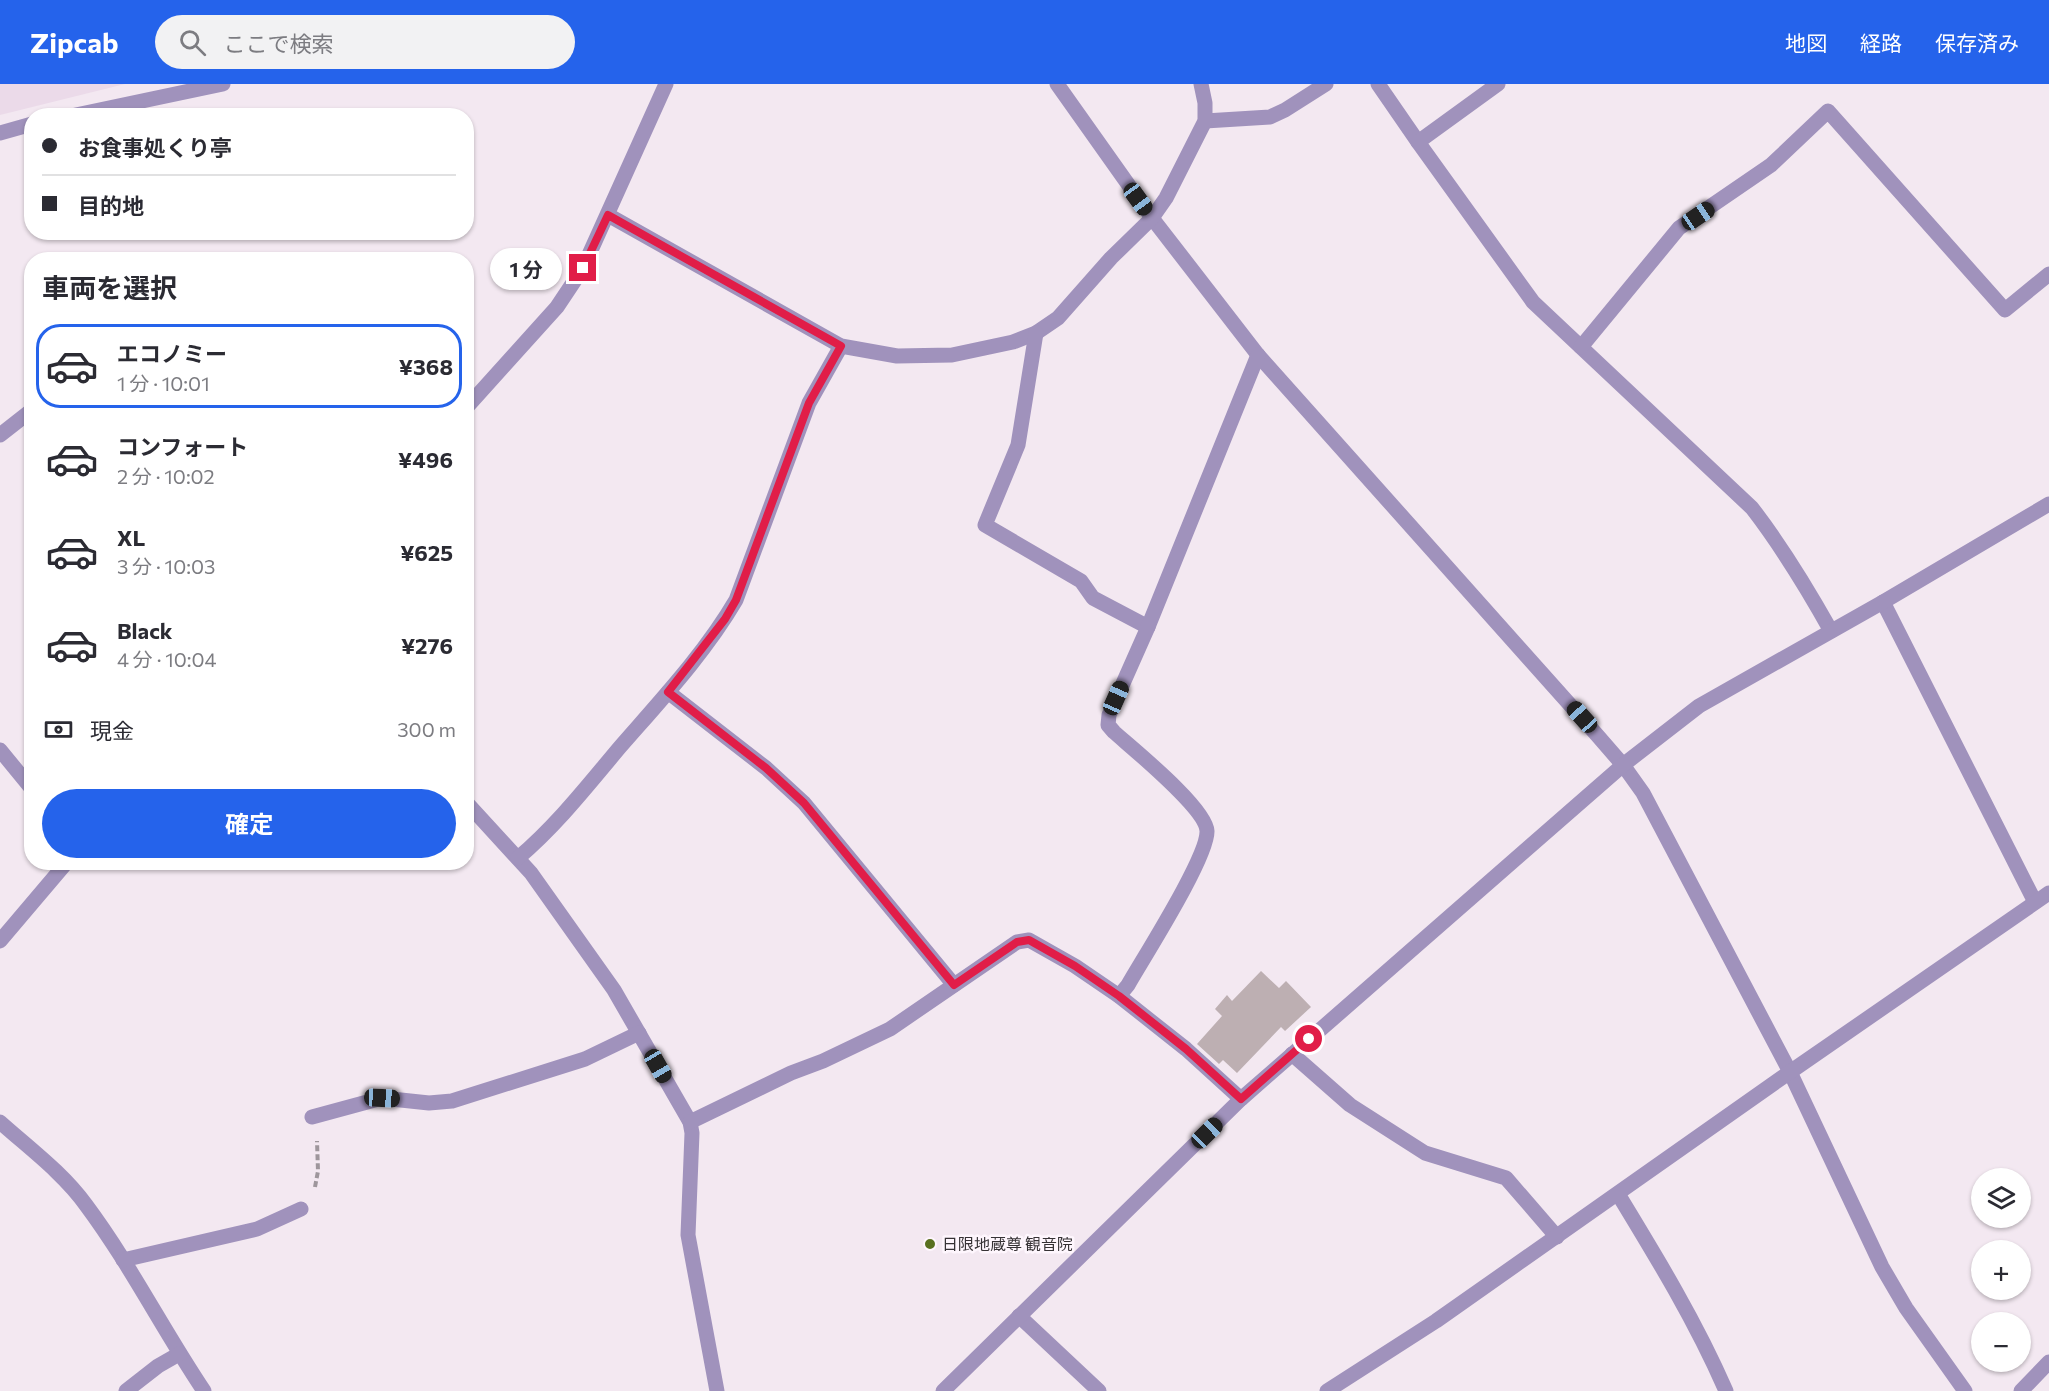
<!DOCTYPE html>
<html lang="ja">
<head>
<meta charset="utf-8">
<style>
  :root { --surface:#fff; --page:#f2f2f3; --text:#2b2b33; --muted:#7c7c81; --line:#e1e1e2; --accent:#2563eb }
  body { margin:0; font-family:Commissioner,"Noto Sans JP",sans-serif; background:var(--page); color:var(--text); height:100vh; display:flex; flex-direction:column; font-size:22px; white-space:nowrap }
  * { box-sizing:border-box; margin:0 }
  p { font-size:20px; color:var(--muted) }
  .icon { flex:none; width:33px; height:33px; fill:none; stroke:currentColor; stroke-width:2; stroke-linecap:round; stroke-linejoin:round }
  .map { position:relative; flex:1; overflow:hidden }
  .panel { position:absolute; left:24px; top:168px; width:450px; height:618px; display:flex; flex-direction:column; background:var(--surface); border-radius:24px; box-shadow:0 2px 4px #0004 }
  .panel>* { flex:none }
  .hud { position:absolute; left:24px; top:24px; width:450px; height:132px; border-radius:24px; box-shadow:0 2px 4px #0004; display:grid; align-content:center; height:132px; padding:0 18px; background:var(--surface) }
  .controls { position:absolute; left:1971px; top:1084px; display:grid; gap:12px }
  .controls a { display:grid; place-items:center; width:60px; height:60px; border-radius:50%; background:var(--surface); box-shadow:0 2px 4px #0004; font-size:30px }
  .end { position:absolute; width:27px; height:27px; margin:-14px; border:8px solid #e11d48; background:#fff; box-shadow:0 0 0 3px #fff }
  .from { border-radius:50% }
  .bubble { position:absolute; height:42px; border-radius:21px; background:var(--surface); box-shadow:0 2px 4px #0004; font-size:20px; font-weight:700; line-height:42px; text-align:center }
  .car { position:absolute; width:18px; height:36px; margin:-18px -9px; border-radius:8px; box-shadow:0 0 4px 2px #0007; background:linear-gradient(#222 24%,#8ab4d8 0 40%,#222 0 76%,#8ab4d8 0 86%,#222 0) }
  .hud b { display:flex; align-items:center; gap:21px; height:57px; font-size:22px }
  .hud b+b { border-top:2px solid var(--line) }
  .hud i { width:15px; height:15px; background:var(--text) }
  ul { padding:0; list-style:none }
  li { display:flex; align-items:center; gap:18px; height:84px; margin:0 12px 9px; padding:0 6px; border:3px solid transparent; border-radius:24px }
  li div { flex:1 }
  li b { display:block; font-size:22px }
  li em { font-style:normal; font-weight:700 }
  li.active { border-color:var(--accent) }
  li>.icon { width:54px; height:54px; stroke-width:1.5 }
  h2 { padding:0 18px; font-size:27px; line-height:72px }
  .pay { display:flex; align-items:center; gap:15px; height:66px; padding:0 18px; font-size:22px }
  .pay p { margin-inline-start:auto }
  .primary-button { display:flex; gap:12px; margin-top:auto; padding:12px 18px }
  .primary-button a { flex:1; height:69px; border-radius:36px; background:var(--accent); color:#fff; font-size:24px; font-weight:700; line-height:69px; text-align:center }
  header { display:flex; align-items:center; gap:36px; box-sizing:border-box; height:84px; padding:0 30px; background:var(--accent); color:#fff }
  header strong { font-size:28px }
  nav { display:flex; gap:33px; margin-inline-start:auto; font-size:21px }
  .search { width:420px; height:54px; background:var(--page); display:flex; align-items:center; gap:15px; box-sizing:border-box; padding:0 21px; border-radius:33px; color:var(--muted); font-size:22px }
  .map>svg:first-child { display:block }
  .built { fill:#ebdae9 }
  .building { fill:#bdafb2 }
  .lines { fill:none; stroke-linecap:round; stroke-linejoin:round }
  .path { stroke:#9e969c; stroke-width:4; stroke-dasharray:6 3; stroke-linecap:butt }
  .minor { stroke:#a092bc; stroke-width:15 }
  .route { stroke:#e11d48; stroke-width:8 }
  .poi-dot { fill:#597020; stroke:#fef6fd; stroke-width:2 }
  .labels { text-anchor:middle; stroke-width:5; stroke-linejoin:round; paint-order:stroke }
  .poi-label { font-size:16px; fill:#363235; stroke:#fef6fd; text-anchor:start }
</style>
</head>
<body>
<header>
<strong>Zipcab</strong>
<div class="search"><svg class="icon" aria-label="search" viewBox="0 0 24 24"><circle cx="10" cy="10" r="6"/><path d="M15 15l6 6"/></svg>ここで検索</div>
<nav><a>地図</a><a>経路</a><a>保存済み</a></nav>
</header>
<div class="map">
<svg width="2049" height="1307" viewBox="0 0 2049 1307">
  <rect width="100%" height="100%" fill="#f3e8f1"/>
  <!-- built -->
  <path class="built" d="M0 0H125L0 31Z"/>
  <!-- building -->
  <path class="building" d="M1261 887 1279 904 1286 897 1311 923 1285 947 1281 943 1237 989 1223 976 1219 980 1197 960 1222 932 1215 925 1227 911 1232 917Z"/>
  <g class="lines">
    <!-- path -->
    <path class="path" d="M315 1103 318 1087 317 1057"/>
    <!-- minor -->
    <g class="minor">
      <path d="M1057 0 1152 134 1258 271 1597 651 1623 681 1643 709 1790 988 1882 1183 1906 1224 1965 1307"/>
      <path d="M1378 0 1418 58 1533 218 1752 424C1782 463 1807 504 1831 547"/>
      <path d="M71 32 223 0"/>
      <path d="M1205 37 1270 33 1285 26 1326 0"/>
      <path d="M0 49 32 40"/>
      <path d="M1418 58 1498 0"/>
      <path d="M608 131 841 262 897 272 952 271 1013 258 1036 249 1058 234 1111 174 1152 134 1166 114 1205 37V19L1201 0"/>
      <path d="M1036 249 1018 361 985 441 1081 497 1093 514 1148 543"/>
      <path d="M1581 263 1679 144 1771 81 1828 27 2005 226 2049 190"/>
      <path d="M466 324 557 223 583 184 666 0"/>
      <path d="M0 351 32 326"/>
      <path d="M1883 518 2035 818"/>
      <path d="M668 608 766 684 804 719 954 901"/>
      <path d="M0 666 32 705"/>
      <path d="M466 718 531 789 614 906 690 1038 692 1049 688 1151 717 1307"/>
      <path d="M518 774C557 741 588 701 620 663 661 616 705 569 736 516L809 319 841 262"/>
      <path d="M0 857 67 778"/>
      <path d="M1119 912 1128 901C1144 873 1208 773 1207 747 1206 724 1133 665 1114 648L1108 641 1109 631 1148 543 1258 271"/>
      <path d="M1292 970 1350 1021 1425 1069 1506 1094 1557 1153"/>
      <path d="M312 1033 382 1014 429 1019 452 1017 585 975 639 949"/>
      <path d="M0 1038C29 1064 63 1089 86 1121 130 1180 163 1246 204 1307"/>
      <path d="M690 1038 791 989 823 977 890 945 1017 858 1029 856 1075 882 1119 912 1186 965 1241 1015"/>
      <path d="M1618 1110C1657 1174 1696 1238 1726 1307"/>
      <path d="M123 1176 257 1145 301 1125"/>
      <path d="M1019 1232 1099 1307"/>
      <path d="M126 1307 158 1282 179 1270"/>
      <path d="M943 1307 1241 1015 1623 681 1699 622 1883 518 2049 420"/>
      <path d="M1327 1307 1436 1237 1790 988 2049 809"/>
      <path d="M2021 1307 2049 1278"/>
    </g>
  </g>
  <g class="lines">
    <!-- route -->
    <path class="route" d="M583 184 608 131 841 262 809 319 736 516 725 535 668 608 766 684 804 719 954 901 1017 858 1029 856 1075 882 1119 912 1186 965 1241 1015 1309 955"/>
  </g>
  <!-- markers -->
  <circle class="poi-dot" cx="930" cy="1160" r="6"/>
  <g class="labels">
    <!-- poi labels -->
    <g class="poi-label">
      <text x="942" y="1166">日限地蔵尊 観音院</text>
    </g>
  </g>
</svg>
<div class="controls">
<a><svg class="icon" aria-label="layers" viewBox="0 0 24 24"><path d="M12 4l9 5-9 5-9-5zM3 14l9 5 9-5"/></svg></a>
<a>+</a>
<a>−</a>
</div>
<i class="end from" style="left:1309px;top:955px"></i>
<i class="end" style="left:583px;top:184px"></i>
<div class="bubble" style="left:490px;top:164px;width:72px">1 分</div>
<i class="car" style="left:1138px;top:115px;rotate:144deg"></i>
<i class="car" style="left:1698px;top:132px;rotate:56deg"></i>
<i class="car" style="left:1116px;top:614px;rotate:24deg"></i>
<i class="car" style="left:1582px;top:633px;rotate:318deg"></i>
<i class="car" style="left:658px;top:982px;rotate:150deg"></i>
<i class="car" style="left:382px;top:1014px;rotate:93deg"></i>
<i class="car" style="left:1207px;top:1049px;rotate:46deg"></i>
<div class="hud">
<b><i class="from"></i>お食事処くり亭</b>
<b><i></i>目的地</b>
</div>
<section class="panel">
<h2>車両を選択</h2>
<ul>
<li class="active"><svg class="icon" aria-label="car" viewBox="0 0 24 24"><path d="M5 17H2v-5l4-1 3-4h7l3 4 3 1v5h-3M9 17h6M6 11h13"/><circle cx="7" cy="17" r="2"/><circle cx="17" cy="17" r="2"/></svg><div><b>エコノミー</b><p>1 分 · 10:01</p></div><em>¥368</em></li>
<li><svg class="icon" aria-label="car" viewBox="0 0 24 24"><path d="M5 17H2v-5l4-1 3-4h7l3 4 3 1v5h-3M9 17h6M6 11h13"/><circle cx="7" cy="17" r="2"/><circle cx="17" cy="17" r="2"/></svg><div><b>コンフォート</b><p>2 分 · 10:02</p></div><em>¥496</em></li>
<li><svg class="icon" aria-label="car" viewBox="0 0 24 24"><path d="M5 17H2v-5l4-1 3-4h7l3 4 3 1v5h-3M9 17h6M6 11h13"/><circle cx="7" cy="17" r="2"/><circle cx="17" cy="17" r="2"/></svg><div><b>XL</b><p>3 分 · 10:03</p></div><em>¥625</em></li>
<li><svg class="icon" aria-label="car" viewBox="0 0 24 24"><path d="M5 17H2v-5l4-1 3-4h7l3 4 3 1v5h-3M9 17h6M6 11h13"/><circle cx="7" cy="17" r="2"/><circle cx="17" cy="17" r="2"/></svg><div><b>Black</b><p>4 分 · 10:04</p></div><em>¥276</em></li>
</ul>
<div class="pay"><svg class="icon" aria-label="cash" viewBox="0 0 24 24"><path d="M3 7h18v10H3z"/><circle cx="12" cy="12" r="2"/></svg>現金<p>300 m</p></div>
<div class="primary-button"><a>確定</a></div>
</section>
</div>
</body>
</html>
